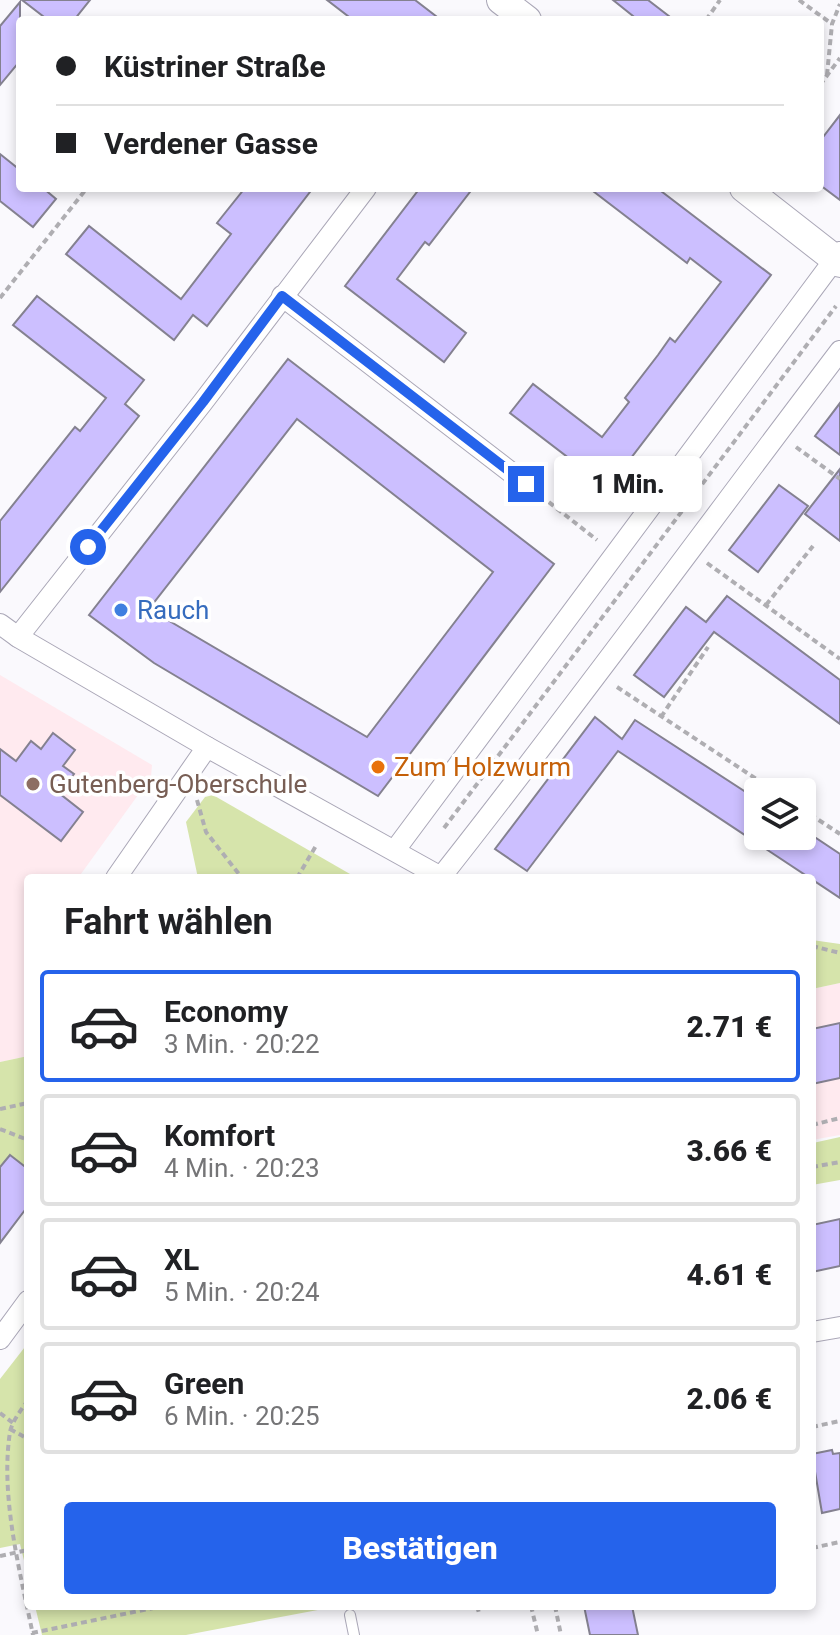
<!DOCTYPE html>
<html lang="de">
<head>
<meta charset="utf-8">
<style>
  :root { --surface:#fff; --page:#f2f2f2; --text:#202124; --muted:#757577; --line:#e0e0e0; --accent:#2563eb }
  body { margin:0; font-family:Roboto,sans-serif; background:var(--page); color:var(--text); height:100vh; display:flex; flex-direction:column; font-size:30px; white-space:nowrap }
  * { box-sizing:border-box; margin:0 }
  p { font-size:26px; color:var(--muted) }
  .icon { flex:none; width:44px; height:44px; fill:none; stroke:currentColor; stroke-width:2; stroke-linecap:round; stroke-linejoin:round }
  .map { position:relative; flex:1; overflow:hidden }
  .panel { position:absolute; left:24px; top:874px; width:792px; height:736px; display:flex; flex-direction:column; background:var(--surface); border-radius:8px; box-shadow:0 4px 12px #0003 }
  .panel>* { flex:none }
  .banner { position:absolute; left:16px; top:16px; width:808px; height:176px; border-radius:8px; box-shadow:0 4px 12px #0003; display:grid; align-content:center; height:176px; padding:0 40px; background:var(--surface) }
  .buttons { position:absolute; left:744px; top:778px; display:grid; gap:16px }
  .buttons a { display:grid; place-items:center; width:72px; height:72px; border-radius:8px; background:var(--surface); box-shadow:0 4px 12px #0003; font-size:40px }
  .end { position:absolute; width:36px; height:36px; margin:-18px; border:10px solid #2563eb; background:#fff; box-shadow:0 0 0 4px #fff }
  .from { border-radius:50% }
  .bubble { position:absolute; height:56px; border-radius:8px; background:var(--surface); box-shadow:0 4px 12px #0003; font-size:26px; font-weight:800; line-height:56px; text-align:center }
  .banner b { display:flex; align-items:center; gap:28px; height:76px; font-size:30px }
  .banner b+b { border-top:2px solid var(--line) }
  .banner i { width:20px; height:20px; background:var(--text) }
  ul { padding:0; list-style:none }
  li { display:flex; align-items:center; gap:24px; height:112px; margin:0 16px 12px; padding:0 24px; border:4px solid var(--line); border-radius:8px }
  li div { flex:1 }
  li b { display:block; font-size:30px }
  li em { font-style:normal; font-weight:800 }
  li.selected { border-color:var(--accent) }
  li>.icon { width:72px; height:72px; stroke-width:1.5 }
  h2 { padding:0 40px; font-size:36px; line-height:96px }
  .button { display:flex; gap:16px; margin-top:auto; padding:16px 40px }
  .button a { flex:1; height:92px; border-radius:8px; background:var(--accent); color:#fff; font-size:32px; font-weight:800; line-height:92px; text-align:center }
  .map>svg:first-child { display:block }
  .education { fill:#ffeaef }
  .green { fill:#d6e4ab }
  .building { fill:#ccbfff; stroke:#848190; stroke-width:2; fill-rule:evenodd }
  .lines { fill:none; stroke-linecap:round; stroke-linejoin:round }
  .lane-casing { stroke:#aaa7b7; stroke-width:12 }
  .street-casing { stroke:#aaa7b7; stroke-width:22 }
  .secondary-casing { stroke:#aaa7b7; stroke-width:30 }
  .path { stroke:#afaeb2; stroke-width:4; stroke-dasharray:6 4; stroke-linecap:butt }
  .lane { stroke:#fff; stroke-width:10 }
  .street { stroke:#fff; stroke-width:20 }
  .secondary { stroke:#fff; stroke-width:28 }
  .route { stroke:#2563eb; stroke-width:10 }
  .shop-dot { fill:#3f7fe0; stroke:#fff; stroke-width:3 }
  .food-dot { fill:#e8710a; stroke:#fff; stroke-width:3 }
  .education-dot { fill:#8d6e63; stroke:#fff; stroke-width:3 }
  .labels { text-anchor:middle; stroke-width:7; stroke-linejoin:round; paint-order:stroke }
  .shop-label { font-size:26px; fill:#366cbe; stroke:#fff; text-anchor:start }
  .food-label { font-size:26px; fill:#c56008; stroke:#fff; text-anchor:start }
  .education-label { font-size:26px; fill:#785e54; stroke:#fff; text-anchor:start }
</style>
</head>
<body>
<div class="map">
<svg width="840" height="1635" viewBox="0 0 840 1635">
  <rect width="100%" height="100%" fill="#faf9fd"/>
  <!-- education -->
  <g class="education">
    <path d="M0 675 152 765 151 777 78 878H28V1056L0 1062Z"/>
    <path d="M840 983V1135L812 1140V989Z"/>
  </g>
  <!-- green -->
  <g class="green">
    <path d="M213 795 357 878H198L186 822 205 797Z"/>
    <path d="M812 940 840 944V983L812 989Z"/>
    <path d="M28 1056V1169L10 1155 0 1167V1062Z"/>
    <path d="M840 1137V1180L812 1185 813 1143Z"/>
    <path d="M28 1343V1577L20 1544 0 1548V1379Z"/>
    <path d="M35 1606H339L186 1635H42Z"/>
  </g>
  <!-- building -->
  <g class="building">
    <path d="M22 0H90L74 20H48Z"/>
    <path d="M327 0H415L441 20H353Z"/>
    <path d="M613 0H648L674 20H638Z"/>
    <path d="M20 2V61L0 85V26Z"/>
    <path d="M840 115V200L820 185V141Z"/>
    <path d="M0 154 20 170V188H43L56 199 33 227 0 201Z"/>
    <path d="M245 188H313L207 326 193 315 174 340 66 254 89 226 181 299 231 234 217 223Z"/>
    <path d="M420 188H473L429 245 425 242 397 279 466 333 444 362 345 286Z"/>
    <path d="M589 188H657L771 275 608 488 510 413 533 384 602 437 629 402 625 398 658 355 670 338 675 342 721 282 690 258 687 263Z"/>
    <path d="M37 296 144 380 125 404 139 416 0 592V521L75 427 80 431 106 398 13 325Z"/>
    <path d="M288 359 554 564 378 796 154 663 89 615ZM297 419 493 572 367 737 149 609Z"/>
    <path d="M840 403V455L815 436Z"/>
    <path d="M840 469V541L805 514Z"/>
    <path d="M779 485 808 506 758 572 729 550Z"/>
    <path d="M727 596 840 680V724L714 632 664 697 634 675 686 607 706 622Z"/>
    <path d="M595 717 622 739 635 720 758 800V836H813L840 854V898L618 751 527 871 495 849Z"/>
    <path d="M53 733 75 750 63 766 74 774 59 793 83 812 61 841 0 795V749L16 761 31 741 41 749Z"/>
    <path d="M840 1023V1078L812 1084V1029Z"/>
    <path d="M10 1155 28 1169V1206L0 1243V1167Z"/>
    <path d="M840 1219V1266L812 1272V1225Z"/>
    <path d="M832 1450 833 1454 840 1453V1509L822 1513 812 1454Z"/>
    <path d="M584 1606H632L638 1635H590Z"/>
  </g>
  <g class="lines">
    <defs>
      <path id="lane" d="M350 1615 354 1635"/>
      <g id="street">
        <path d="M282 296 526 484"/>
        <path d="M0 624 18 637 207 747 441 877C577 705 707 526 840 351"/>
        <path d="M18 637 203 402 366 188"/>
        <path d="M395 850 840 252"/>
        <path d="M116 878 207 747"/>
        <path d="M812 1332 840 1327"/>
        <path d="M0 1339 28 1301"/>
      </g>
      <g id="secondary">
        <path d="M501 0 527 20"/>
        <path d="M744 188 840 263"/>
      </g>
    </defs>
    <!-- lane casing -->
    <use href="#lane" class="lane-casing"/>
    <!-- street casing -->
    <use href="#street" class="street-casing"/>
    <!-- secondary casing -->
    <use href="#secondary" class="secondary-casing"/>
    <!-- path -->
    <g class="path">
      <path d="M799 0 832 24"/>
      <path d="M706 20 720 0"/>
      <path d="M827 75 832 24 840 4"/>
      <path d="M820 85 840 58"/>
      <path d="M0 298 87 188"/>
      <path d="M796 447 840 479"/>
      <path d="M541 496 597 540"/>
      <path d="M707 563 840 659"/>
      <path d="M766 605 813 546"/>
      <path d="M617 687 776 792"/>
      <path d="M661 717 708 647"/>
      <path d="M197 800 206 832 242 878"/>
      <path d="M802 809 840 834"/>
      <path d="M444 828 836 306"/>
      <path d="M297 878 317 844"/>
      <path d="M812 946 840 953"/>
      <path d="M0 1109 28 1103"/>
      <path d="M812 1125 840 1118"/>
      <path d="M0 1129 28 1140"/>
      <path d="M812 1167 840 1162"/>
      <path d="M28 1400C22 1409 12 1421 10 1432 0 1496 20 1572 33 1635"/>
      <path d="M0 1413 13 1423"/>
      <path d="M812 1427 840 1421"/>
      <path d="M10 1429 28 1439"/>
      <path d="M812 1548 840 1542"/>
      <path d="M0 1556 28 1550"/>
      <path d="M477 1606 479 1613"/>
      <path d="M531 1606 538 1635"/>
      <path d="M555 1606 561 1635"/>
      <path d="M32 1633 163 1606"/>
    </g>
    <!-- lane -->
    <use href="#lane" class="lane"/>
    <!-- street -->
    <use href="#street" class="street"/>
    <!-- secondary -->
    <use href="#secondary" class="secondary"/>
  </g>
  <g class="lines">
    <!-- route -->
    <path class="route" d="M88 547 203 402 282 296 526 484"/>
  </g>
  <!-- markers -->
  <circle class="shop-dot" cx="121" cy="610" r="8"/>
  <circle class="food-dot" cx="378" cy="767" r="8"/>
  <circle class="education-dot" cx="33" cy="784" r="8"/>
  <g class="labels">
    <!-- shop labels -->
    <g class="shop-label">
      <text x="137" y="619">Rauch</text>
    </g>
    <!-- food labels -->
    <g class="food-label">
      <text x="394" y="776">Zum Holzwurm</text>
    </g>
    <!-- education labels -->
    <g class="education-label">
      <text x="49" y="793">Gutenberg-Oberschule</text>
    </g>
  </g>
</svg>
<div class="buttons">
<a><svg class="icon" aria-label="layers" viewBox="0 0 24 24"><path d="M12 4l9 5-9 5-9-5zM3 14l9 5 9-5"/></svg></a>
</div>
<i class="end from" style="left:88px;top:547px"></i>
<i class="end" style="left:526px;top:484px"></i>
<div class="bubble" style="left:554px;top:456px;width:148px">1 Min.</div>
<div class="banner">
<b><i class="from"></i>Küstriner Straße</b>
<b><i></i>Verdener Gasse</b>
</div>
<section class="panel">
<h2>Fahrt wählen</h2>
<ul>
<li class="selected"><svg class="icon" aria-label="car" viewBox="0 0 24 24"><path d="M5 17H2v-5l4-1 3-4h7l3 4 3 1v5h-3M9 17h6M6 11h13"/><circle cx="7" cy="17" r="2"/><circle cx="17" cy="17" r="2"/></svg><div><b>Economy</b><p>3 Min. · 20:22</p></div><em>2.71 €</em></li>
<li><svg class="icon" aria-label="car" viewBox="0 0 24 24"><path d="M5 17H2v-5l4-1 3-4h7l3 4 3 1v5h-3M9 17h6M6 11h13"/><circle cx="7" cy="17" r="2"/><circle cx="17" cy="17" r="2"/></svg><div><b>Komfort</b><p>4 Min. · 20:23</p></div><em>3.66 €</em></li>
<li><svg class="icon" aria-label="car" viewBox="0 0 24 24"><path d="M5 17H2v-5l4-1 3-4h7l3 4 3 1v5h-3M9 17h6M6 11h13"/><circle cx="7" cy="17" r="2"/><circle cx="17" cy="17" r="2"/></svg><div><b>XL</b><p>5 Min. · 20:24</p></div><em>4.61 €</em></li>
<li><svg class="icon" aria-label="car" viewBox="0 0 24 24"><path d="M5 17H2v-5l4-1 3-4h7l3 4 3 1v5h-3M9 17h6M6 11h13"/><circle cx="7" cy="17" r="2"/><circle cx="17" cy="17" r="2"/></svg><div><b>Green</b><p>6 Min. · 20:25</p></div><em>2.06 €</em></li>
</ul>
<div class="button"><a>Bestätigen</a></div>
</section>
</div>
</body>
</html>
